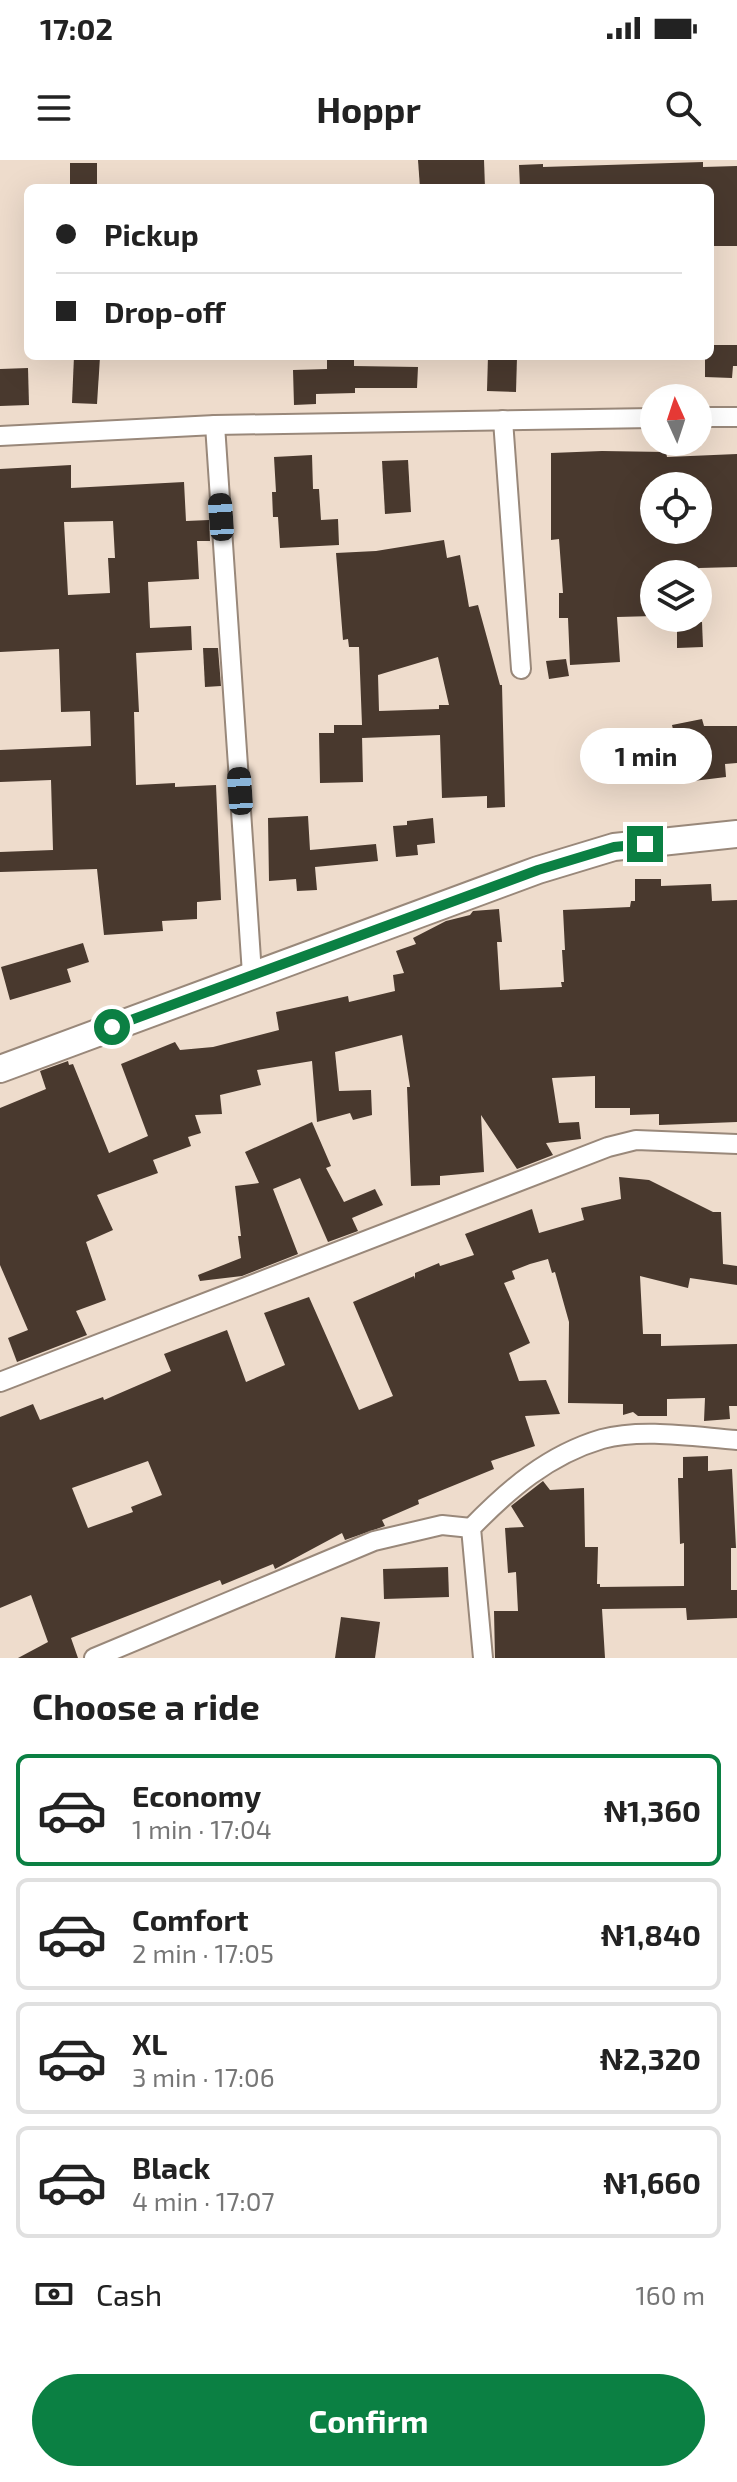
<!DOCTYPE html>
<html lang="en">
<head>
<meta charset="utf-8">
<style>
  :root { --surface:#fff; --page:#f2f2f2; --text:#222; --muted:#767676; --line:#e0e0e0; --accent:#0b8043 }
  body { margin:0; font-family:"Exo 2",sans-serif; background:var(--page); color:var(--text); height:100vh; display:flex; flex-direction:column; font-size:30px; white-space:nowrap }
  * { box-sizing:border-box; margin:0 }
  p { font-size:26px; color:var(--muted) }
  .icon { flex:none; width:44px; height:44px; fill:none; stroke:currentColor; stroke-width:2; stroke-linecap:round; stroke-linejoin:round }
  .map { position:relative; height:1498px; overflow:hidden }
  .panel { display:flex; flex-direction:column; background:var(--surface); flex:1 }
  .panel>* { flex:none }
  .banner { position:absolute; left:24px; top:24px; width:690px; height:176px; border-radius:12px; box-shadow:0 8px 32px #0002; display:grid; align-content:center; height:176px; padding:0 32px; background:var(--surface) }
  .needle { width:52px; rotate:357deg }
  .fabs { position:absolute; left:640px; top:224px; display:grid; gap:16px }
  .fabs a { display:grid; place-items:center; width:72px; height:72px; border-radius:50%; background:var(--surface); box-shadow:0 8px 32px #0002; font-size:40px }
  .end { position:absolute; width:36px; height:36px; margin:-18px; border:10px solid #0b8043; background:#fff; box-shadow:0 0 0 4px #fff }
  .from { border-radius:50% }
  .bubble { position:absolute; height:56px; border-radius:28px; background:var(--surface); box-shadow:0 8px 32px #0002; font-size:26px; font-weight:700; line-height:56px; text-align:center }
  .car { position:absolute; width:24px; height:48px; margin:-24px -12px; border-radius:10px; box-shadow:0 0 6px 2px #0007; background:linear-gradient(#222 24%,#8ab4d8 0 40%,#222 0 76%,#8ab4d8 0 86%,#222 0) }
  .banner b { display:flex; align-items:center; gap:28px; height:76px; font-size:30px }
  .banner b+b { border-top:2px solid var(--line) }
  .banner i { width:20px; height:20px; background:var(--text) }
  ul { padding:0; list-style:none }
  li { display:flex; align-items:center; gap:24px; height:112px; margin:0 16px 12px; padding:0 16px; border:4px solid var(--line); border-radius:12px }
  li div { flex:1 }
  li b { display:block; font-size:30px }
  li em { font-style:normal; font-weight:700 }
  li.on { border-color:var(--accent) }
  li>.icon { width:72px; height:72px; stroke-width:1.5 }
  h2 { padding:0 32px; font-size:36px; line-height:96px }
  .pay { display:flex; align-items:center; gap:20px; height:88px; padding:0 32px; font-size:30px }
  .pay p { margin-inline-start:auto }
  .action { display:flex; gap:16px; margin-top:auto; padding:16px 32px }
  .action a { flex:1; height:92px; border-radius:48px; background:var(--accent); color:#fff; font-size:32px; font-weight:700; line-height:92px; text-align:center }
  .status { display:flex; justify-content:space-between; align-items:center; height:56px; padding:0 40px; background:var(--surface); direction:ltr }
  .status svg { height:22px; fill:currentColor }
  header { display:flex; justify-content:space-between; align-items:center; height:104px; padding:0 32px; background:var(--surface); font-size:36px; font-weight:700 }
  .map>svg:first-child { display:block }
  .building { fill:#49392e; fill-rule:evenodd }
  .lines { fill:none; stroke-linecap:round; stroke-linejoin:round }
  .street-casing { stroke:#99887a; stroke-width:22 }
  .secondary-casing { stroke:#99887a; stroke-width:30 }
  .street { stroke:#fff; stroke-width:18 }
  .secondary { stroke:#fff; stroke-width:26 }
  .route { stroke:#0b8043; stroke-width:10 }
</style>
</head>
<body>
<div class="status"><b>17:02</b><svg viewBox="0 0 49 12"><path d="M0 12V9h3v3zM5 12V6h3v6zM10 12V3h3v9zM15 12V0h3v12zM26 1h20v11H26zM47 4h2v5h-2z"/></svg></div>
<header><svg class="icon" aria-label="menu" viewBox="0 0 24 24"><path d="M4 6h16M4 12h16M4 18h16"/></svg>Hoppr<svg class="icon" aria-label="search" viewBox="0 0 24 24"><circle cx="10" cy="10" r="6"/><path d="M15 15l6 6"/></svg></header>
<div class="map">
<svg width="737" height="1498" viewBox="0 0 737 1498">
  <rect width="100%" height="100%" fill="#eedccc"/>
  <!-- building -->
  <g class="building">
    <path d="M418 0H484L485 28H420Z"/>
    <path d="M703 2V7L737 6V86H711L710 28H520L519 5 543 4V7Z"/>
    <rect x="70" y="3" width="27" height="25"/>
    <path d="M710 185H737V206H733L732 218 705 217V196H710Z"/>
    <path d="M74 196 100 197 97 244 72 243Z"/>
    <path d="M488 196 517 197 516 232 487 231Z"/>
    <path d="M354 198V206L418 207 417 228H355V233L316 234V244L294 245 293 210 327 209V199Z"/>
    <path d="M28 208 29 245 0 246V209Z"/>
    <path d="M602 291 666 292 667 297 737 294V407L699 408V414H654V456L617 457 620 502 570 505 568 458H559V433H563L559 379 551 380V293ZM654 326H698V370H654Z"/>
    <path d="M312 295 313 329H319L321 360 338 359 339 385 280 388 278 357H273L272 332H276L274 297Z"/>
    <path d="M408 300 411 352 385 354 382 301Z"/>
    <path d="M71 305V328L184 322 186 361 209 360 210 381H197L199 419 148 422 150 468 191 466 192 490 136 493 139 552H134L136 625 175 623V627L216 625 221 740 197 742V759L162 761 163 771 104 775 97 709 0 712V692L53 690 51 620 0 622V590L91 586 90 551 61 552 59 489 0 492V309ZM113 361 115 398H108L110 433 68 435 64 362Z"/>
    <path d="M444 380 447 398 460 395 469 447 478 445 500 525H502L505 647 487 648V636L442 638 440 575 362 578V575L363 622 320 623 319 573H334V565H362L359 487H349L348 479 343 480 336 393 376 391ZM438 497 449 545H439V549L379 551 378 515Z"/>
    <path d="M702 462 703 487 677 488V463Z"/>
    <path d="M203 488H218L221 526 205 527Z"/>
    <path d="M566 499 569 516 549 519 546 501Z"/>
    <path d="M702 559 704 566H737V603L725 604 726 617 677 623 672 597 679 596 672 565Z"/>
    <path d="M308 656 310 690 376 684 378 701 315 707 317 730 297 731 296 719 269 721 268 658Z"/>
    <path d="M433 658 435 683 417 685 418 695 396 697 393 666 407 665V661Z"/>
    <path d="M635 719H661V726L711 724 712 741 737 740V962L659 965V954L630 955V948H595V916L552 918 559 963 579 962 581 979 546 983 553 995 517 1009 481 955 484 1012 440 1016V1025L411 1026 407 927H410L402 875 335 892 339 931 371 930 372 955 353 960 350 953 317 962 312 901 257 910 261 925 220 935 222 954 195 955 201 973 188 977 191 986 153 1000 158 1013 97 1035 113 1070 86 1082 106 1140 76 1151 87 1175 17 1202 8 1178 28 1170 0 1105V948L46 929 40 911 68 901 69 905 73 904 109 993 148 976 121 904 175 882 180 890 213 887 279 870 276 852 348 836 349 842 395 831 393 815 404 813 396 791 416 784 413 778 446 761 470 755 473 751 499 749 502 782H497L500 830 562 827 561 822H564L562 790H565L563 750 630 747 631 741H635Z"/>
    <path d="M83 783 89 802 67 809 71 822 10 840 1 807Z"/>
    <path d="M312 962 331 1006 326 1008 344 1042 375 1029 383 1045 352 1058 358 1071 328 1082 300 1018 273 1029 298 1094 242 1116 200 1121 198 1115 241 1098 238 1076H241L235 1026 259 1023 245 992Z"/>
    <path d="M619 1017 649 1020 713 1052H721L723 1104 737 1106V1125L690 1118 688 1128 640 1116 643 1174H661V1186L737 1184V1246H729L730 1259 704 1261 705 1238 667 1239V1256H638L633 1252 623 1255V1244L568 1243 569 1162 555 1112 552 1113 548 1099 530 1104 512 1111 515 1119 504 1123 530 1183 509 1193 519 1221 546 1220 560 1254 525 1256 535 1286 491 1301 494 1309 418 1340 419 1344 382 1360 385 1366 345 1380 342 1373 275 1409 273 1404 222 1425 220 1420 71 1478 78 1498H18L48 1482 31 1435 0 1448V1257L33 1244 40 1260 103 1237 104 1240 171 1211 164 1194 227 1170 246 1222 285 1205 264 1153 309 1137 359 1250 393 1236 353 1142 414 1116 415 1119V1113L439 1103 440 1106 474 1095 465 1074 532 1049 539 1073 584 1060 581 1048 621 1039ZM148 1301 162 1335 131 1347 133 1352 88 1368 72 1328Z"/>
    <path d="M708 1296V1311L732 1309 736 1388H731V1430H737V1458L687 1460 686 1448 602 1449 605 1498H495L494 1451H518L516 1412 508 1413 505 1368 524 1367 511 1346 543 1321 550 1330 584 1328 585 1387H598L597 1424H600V1427L684 1426V1383L680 1384 678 1318H683V1297Z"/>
    <path d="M448 1407 449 1437 384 1439 383 1409Z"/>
    <path d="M341 1457 380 1462 375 1498H335Z"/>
  </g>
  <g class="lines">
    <defs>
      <g id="street">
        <path d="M698 257H737"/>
        <path d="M503 260 521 509"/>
        <path d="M215 265 252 814"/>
        <path d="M0 276 215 265 654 258"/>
        <path d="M0 1222 608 987 636 980 737 984"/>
        <path d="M94 1498 374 1381 442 1365 471 1368"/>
        <path d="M483 1498 471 1368C509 1329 548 1295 602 1279 642 1268 696 1277 737 1280"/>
      </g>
      <path id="secondary" d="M0 909 538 710 614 687 737 674"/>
    </defs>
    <!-- street casing -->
    <use href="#street" class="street-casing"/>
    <!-- secondary casing -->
    <use href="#secondary" class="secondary-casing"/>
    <!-- street -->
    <use href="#street" class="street"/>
    <!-- secondary -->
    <use href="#secondary" class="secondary"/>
  </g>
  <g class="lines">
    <!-- route -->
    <path class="route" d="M112 867 538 710 614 687 645 684"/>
  </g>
</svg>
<div class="fabs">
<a><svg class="needle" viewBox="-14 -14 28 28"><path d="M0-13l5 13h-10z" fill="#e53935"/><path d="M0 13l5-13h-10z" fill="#767676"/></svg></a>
<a><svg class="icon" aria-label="locate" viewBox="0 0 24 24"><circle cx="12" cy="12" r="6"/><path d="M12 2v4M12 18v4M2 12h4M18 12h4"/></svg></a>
<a><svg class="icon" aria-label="layers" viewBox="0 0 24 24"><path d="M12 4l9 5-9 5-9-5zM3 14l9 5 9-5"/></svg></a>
</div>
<i class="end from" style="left:112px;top:867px"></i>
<i class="end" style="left:645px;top:684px"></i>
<div class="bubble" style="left:580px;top:568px;width:132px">1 min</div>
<i class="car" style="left:221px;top:357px;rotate:356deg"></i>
<i class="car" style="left:240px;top:631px;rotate:356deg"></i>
<div class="banner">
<b><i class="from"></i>Pickup</b>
<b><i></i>Drop-off</b>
</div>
</div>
<section class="panel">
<h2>Choose a ride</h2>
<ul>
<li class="on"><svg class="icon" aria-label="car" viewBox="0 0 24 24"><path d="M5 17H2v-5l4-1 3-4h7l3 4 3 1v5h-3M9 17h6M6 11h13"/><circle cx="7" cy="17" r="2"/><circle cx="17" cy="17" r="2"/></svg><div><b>Economy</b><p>1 min · 17:04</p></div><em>₦1,360</em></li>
<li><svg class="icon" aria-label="car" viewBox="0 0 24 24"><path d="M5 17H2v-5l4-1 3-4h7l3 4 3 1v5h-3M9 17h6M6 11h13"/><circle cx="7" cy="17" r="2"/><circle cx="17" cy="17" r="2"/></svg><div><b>Comfort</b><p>2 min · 17:05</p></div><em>₦1,840</em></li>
<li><svg class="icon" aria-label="car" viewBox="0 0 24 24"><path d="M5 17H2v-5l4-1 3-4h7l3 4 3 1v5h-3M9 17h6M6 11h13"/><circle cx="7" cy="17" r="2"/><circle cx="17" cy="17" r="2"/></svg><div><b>XL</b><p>3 min · 17:06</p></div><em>₦2,320</em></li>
<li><svg class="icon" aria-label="car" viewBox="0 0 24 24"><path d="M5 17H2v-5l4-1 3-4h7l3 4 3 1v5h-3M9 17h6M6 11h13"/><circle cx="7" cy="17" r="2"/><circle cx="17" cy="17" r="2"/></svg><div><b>Black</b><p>4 min · 17:07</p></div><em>₦1,660</em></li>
</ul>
<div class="pay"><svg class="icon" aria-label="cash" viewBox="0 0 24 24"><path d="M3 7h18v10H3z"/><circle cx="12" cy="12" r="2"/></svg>Cash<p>160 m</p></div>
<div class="action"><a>Confirm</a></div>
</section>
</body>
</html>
